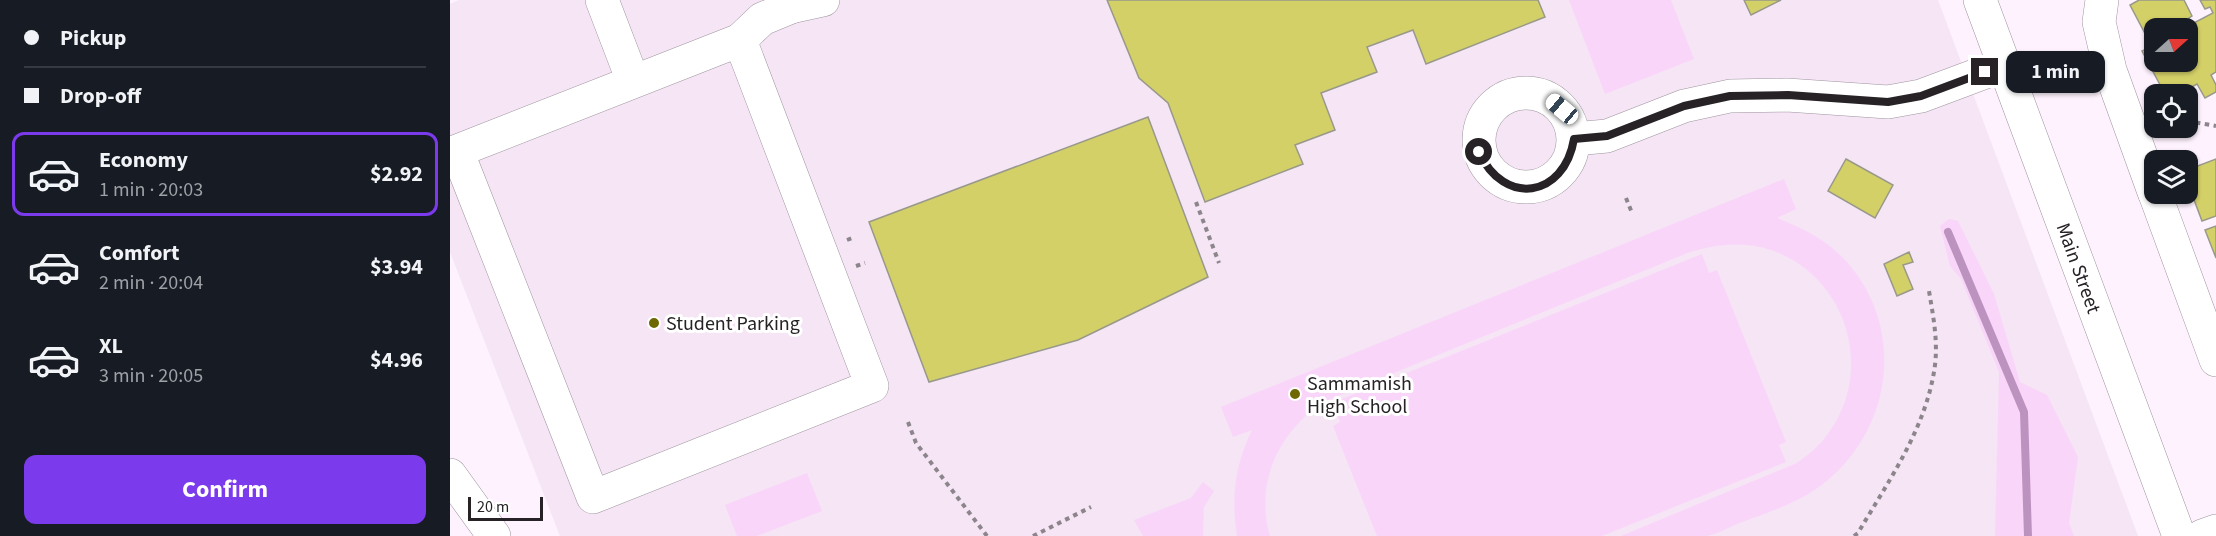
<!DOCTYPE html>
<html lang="en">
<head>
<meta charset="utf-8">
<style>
  :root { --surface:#171b24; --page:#20242c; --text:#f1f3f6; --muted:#9ea1a6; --line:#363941; --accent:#7c3aed }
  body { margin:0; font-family:"Source Sans 3",sans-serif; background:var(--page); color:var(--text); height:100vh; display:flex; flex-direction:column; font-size:22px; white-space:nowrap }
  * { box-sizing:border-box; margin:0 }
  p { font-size:20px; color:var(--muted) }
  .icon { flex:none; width:33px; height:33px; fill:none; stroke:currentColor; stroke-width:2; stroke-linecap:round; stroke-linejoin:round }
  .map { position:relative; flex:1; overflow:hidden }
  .sheet { display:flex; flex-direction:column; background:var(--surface); width:450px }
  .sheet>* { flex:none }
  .hud { display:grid; align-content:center; height:132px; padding:0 24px; background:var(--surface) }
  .needle { width:39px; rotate:69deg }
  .tools { position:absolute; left:1694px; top:18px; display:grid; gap:12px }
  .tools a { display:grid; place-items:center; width:54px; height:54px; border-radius:12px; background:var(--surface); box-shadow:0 2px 4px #0004; font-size:30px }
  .scale { position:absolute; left:18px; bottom:15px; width:75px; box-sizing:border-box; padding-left:6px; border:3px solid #262226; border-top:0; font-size:16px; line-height:21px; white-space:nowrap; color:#262226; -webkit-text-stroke:4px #fff; paint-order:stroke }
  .end { position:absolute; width:27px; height:27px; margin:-14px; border:8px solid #262226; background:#fff; box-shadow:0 0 0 3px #fff }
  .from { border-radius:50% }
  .bubble { position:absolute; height:42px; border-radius:12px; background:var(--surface); box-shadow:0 2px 4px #0004; font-size:20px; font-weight:700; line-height:42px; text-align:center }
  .car { position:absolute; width:18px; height:36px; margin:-18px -9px; border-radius:8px; box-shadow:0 0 4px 2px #0007; background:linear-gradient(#fff 24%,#345 0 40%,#fff 0 76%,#345 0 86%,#fff 0) }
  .hud b { display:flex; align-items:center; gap:21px; height:57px; font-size:22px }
  .hud b+b { border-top:2px solid var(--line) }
  .hud i { width:15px; height:15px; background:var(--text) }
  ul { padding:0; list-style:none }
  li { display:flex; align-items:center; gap:18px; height:84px; margin:0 12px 9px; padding:0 12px; border:3px solid transparent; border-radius:12px }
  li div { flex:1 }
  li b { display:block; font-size:22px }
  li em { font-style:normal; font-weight:700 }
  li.current { border-color:var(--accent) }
  li>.icon { width:54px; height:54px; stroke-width:1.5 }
  .cta { display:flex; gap:12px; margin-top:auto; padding:12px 24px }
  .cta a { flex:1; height:69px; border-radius:12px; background:var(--accent); color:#fff; font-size:24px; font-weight:700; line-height:69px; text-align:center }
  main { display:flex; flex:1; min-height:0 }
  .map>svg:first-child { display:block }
  .built { fill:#f5e5f5 }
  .green { fill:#f9d6f9 }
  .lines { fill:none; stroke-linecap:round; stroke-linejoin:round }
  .stream { stroke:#bc93be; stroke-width:8 }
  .building { fill:#d4d068; stroke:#98988b; stroke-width:1.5 }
  .minor-casing { stroke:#9e959e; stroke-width:34 }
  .path { stroke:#8c858c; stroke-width:4; stroke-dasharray:4.5 4.5; stroke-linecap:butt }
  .minor { stroke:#fff; stroke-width:33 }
  .route { stroke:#262226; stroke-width:8 }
  .poi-dot { fill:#6d6801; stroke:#fff; stroke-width:2 }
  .labels { text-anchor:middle; stroke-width:6; stroke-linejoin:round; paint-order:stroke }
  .street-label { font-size:20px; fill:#262226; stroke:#fff }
  .poi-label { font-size:20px; fill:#262226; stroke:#fff; text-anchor:start }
</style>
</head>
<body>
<main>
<section class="sheet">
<div class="hud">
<b><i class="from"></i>Pickup</b>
<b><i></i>Drop-off</b>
</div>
<ul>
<li class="current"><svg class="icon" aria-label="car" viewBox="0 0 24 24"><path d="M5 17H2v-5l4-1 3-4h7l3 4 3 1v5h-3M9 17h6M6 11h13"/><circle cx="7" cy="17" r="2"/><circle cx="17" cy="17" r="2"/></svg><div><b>Economy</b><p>1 min · 20:03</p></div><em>$2.92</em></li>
<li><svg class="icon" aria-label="car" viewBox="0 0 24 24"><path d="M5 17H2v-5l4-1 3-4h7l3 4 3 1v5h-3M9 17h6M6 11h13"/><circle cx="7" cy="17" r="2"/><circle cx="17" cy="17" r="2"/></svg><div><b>Comfort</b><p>2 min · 20:04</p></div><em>$3.94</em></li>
<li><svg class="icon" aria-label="car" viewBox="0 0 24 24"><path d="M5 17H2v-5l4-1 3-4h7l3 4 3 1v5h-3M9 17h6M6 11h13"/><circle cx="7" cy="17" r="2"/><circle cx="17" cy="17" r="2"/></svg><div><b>XL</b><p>3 min · 20:05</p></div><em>$4.96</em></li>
</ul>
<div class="cta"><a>Confirm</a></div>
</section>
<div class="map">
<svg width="1766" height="536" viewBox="0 0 1766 536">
  <rect width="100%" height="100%" fill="#fdf2fd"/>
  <!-- built -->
  <path class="built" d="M9 0H1488L1688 536H110L0 252V4Z"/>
  <!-- green -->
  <g class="green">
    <path d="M1119 0H1221L1244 59 1155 94Z"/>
    <path d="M1334 179 1346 209 1327 218C1353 228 1377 240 1396 261 1459 331 1441 437 1366 489 1343 505 1313 514 1287 524 1278 528 1267 534 1257 536 1249 536 1239 536 1230 536 1210 536 1190 536 1171 536L1347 463C1358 455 1369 446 1377 435 1426 371 1397 276 1321 250 1294 241 1267 244 1240 252L873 402C829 433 804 482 820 536H787C781 497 785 465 802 430L783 437 771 407Z"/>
    <path d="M1499 219 1508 221 1544 294 1570 382 1597 395 1628 457 1619 523 1624 536H1545L1549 372 1511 279 1500 266 1490 226Z"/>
    <path d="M1252 254 1259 273 1267 270 1336 442 1329 445 1336 462 1152 536H927L883 426 890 422 882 403Z"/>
    <path d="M357 473 372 511 307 536H287L275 505Z"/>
    <path d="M753 482 764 491 754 507 753 536H693L684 520 741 498Z"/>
  </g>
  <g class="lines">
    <!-- stream -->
    <path class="stream" d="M1498 232 1574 412 1578 536"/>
  </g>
  <!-- building -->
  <g class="building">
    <path d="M657 0H1088L1095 17 976 64 963 30 917 47 927 72 871 93 885 130 845 145 853 164 755 202 718 103 689 78Z"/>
    <path d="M1294 0H1331L1301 15Z"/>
    <path d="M1689 0H1734L1742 16 1739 18 1742 24 1763 13 1760 7 1755 9 1750 0H1766V72L1761 75 1766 85V92L1755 98 1747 84 1736 90 1742 101 1737 103V94H1715L1692 51 1704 45V62H1737V28H1704V41L1700 43 1680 5Z"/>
    <path d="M698 117 758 277 628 340 479 382 419 222Z"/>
    <path d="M1396 159 1443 185 1425 218 1378 191Z"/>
    <path d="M1766 159V216L1752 221 1737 181V170Z"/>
    <path d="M1766 226V258L1755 230Z"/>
    <path d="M1459 252 1463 262 1453 265 1463 289 1447 296 1434 264Z"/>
  </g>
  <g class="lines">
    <defs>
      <g id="minor">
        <path d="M152 0 183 81"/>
        <path d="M338 0 341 7 373 0"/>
        <path d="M1530 0 1729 536"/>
        <path d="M1652 0 1649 22 1660 70 1704 192"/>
        <path d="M290 40 422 386 143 497 7 151Z"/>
        <path d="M290 40 312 19 341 7"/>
        <circle cx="1076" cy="140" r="47"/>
        <path d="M1124 139 1157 136 1234 106 1280 96 1337 95 1438 102 1471 96 1554 65"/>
        <path d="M1705 194 1766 360"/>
        <path d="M0 475 44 536"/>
        <path d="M1752 536 1766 531"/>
      </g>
    </defs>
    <!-- minor casing -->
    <use href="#minor" class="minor-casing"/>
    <!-- path -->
    <g class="path">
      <path d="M1737 121 1766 126"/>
      <path d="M1712 133 1721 128"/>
      <path d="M1176 198 1182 213"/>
      <path d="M746 202 769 263"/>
      <path d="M397 240 405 237"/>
      <path d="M406 266 415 263"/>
      <path d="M458 422 466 443 537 536"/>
      <path d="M583 536 641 507"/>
      <path d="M1404 536 1408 533C1439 480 1477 427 1485 365 1488 340 1483 315 1479 291"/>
    </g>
    <!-- minor -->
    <use href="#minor" class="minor"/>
  </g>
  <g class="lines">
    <!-- route -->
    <path class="route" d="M1029 152C1054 207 1114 198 1124 139L1157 136 1234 106 1280 96 1338 95 1438 102 1471 96 1535 72"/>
  </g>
  <!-- markers -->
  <g class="poi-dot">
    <circle cx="204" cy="323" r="6"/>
    <circle cx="845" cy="394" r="6"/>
  </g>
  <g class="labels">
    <!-- street labels -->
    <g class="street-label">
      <text transform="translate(1629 268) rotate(70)" y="7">Main Street</text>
    </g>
    <!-- poi labels -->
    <g class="poi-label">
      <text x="216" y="330">Student Parking</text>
      <text x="857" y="390">Sammamish<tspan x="857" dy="23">High School</tspan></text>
    </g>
  </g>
</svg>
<div class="tools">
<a><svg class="needle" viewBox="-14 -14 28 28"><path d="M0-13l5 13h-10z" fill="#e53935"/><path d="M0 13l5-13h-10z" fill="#9ea1a6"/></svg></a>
<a><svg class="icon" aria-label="locate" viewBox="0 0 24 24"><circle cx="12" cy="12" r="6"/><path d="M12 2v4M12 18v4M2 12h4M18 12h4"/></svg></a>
<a><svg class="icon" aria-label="layers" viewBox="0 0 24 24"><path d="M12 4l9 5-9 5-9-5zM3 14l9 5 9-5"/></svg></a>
</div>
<div class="scale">20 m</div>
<i class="end from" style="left:1029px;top:152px"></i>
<i class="end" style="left:1535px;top:72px"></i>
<div class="bubble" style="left:1556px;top:51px;width:99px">1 min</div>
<i class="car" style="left:1112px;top:109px;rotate:310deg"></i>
</div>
</main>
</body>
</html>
